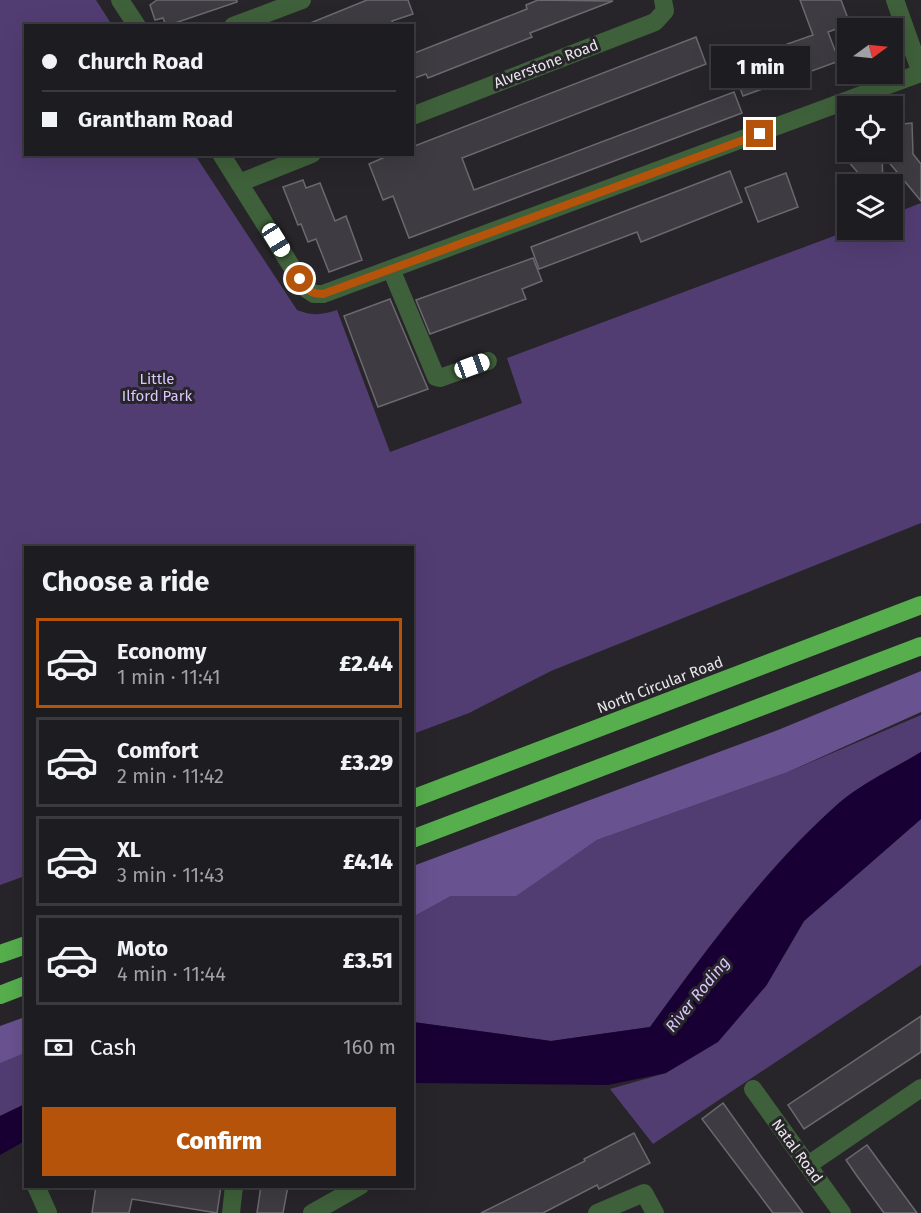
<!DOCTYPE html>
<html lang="en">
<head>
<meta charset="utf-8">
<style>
  :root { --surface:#1d1c20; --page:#252529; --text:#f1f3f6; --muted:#a0a1a5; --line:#3b3a3e; --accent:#b45309 }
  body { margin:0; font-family:"Fira Sans",sans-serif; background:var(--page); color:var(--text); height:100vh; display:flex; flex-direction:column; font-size:22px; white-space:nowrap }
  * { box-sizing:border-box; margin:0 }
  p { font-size:20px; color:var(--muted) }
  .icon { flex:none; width:33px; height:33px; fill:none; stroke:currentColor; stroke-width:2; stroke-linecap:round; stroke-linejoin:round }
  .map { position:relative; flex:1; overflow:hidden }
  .panel { position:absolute; left:24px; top:546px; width:390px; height:642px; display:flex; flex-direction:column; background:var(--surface); border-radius:0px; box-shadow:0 6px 24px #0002,0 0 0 2px var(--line) }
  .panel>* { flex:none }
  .banner { position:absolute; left:24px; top:24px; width:390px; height:132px; border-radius:0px; box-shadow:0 6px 24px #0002,0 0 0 2px var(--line); display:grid; align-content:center; height:132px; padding:0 18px; background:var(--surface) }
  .needle { width:39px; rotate:75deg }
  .tools { position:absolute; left:837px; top:18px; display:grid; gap:12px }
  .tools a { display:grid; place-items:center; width:66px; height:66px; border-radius:0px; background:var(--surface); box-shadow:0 6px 24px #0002,0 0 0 2px var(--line); font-size:30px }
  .end { position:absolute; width:27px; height:27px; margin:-14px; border:8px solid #b45309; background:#fff; box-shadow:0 0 0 3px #fff }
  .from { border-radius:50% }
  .bubble { position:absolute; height:42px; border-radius:0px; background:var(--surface); box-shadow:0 6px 24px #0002,0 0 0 2px var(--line); font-size:20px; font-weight:800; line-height:42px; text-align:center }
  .car { position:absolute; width:18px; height:36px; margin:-18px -9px; border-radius:8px; box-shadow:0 0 4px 2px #0007; background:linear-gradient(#fff 24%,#345 0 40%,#fff 0 76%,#345 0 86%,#fff 0) }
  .banner b { display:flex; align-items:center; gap:21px; height:57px; font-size:22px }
  .banner b+b { border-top:2px solid var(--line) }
  .banner i { width:15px; height:15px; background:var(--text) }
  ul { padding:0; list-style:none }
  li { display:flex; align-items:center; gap:18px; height:90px; margin:0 12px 9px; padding:0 6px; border:3px solid var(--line); border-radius:0px }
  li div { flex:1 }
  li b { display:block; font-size:22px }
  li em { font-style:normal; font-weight:800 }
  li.selected { border-color:var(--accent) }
  li>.icon { width:54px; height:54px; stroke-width:1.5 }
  h2 { padding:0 18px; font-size:27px; line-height:72px }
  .pay { display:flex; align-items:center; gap:15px; height:66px; padding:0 18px; font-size:22px }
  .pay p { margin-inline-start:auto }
  .action { display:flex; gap:12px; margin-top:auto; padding:12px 18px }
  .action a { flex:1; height:69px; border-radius:0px; background:var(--accent); color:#fff; font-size:24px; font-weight:800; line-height:69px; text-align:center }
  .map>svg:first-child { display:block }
  .green { fill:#523d73 }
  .forest { fill:#695290 }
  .water { fill:#190034 }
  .building { fill:#3e3c42; stroke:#6b696f; stroke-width:1.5 }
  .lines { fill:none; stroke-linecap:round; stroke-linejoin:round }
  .minor { stroke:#3e603a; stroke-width:18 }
  .highway { stroke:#56ae4d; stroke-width:18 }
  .route { stroke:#b45309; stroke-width:8 }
  .labels { text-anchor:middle; stroke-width:6; stroke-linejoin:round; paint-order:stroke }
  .street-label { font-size:15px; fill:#e8e7ea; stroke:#27252a }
  .park-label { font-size:15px; fill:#dbc8ff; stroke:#27252a }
  .water-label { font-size:16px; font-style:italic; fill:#dac7ff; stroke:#27252a }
</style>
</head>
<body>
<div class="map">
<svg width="921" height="1213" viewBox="0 0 921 1213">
  <rect width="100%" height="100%" fill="#27252a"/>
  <!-- green -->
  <g class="green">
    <path d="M0 0H96L112 25 26 26V154L195 155 297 310C312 316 322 315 337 310L390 452 522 403 507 358 850 230H892L893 214 921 203V523L551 671 469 713 413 734 412 548H26L25 876 0 885Z"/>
    <path d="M921 715V752C895 768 862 783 839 803 766 867 707 949 650 1027L551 1041 413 1022V917L451 896 516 895 597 840 788 772Z"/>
    <path d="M921 819V965L653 1144 610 1089 666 1073 766 986 804 921Z"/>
    <path d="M25 1053V1104L0 1116V1062Z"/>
  </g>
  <!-- forest -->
  <g class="forest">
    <path d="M921 671V712L788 772 597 840 516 896H451L413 917V866L778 730Z"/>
    <path d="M25 1017V1053L0 1063V1026Z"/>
  </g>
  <!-- water -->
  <g class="water">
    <path d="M921 752V819L804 921 766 986 718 1042 666 1073 608 1085 413 1083V1022L551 1041 650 1027C707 949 766 868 839 803 861 784 896 767 921 752Z"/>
    <path d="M25 1104V1141L0 1155V1116Z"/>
  </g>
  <!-- building -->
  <g class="building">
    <path d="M157 0H237V2L166 26 163 18 155 20 150 5Z"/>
    <path d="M367 0H408L413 14 392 21 394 26H303Z"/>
    <path d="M538 0 613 1 530 33 532 37 428 78 426 74 412 79V54L527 9 526 5Z"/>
    <path d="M800 0H841L850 24 828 32 839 61 743 96 731 64 813 35Z"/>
    <path d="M696 37 706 64 462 158 474 190 734 92 742 113 409 238 393 196 383 200 369 164 392 154H412V147Z"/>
    <path d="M912 123 913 154 921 164V201L882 154 883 184H860V175L840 152H892V125Z"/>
    <path d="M730 171 742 202 641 242 637 232 539 269 531 247Z"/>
    <path d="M786 173 798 207 758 222 745 188Z"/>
    <path d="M303 180 306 188 320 183 335 221 346 216 362 260 329 272 316 239 308 242 301 224 298 225 283 187Z"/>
    <path d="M533 258 542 281 522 289 526 299 430 334 416 300Z"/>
    <path d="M390 299 428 389 378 407 344 316Z"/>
    <path d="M921 1016V1052L804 1129 788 1105Z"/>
    <path d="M723 1103 766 1163 803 1213H773L702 1119Z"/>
    <path d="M634 1133 650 1163 599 1189 597 1185 543 1213H481L585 1161 584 1159Z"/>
    <path d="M867 1145 878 1160 917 1213H884L857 1176 846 1160Z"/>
    <path d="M96 1186H221L217 1213 132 1199 129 1213H92Z"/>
    <path d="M261 1186H288L283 1213H257Z"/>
  </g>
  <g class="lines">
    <!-- minor -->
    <g class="minor">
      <path d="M120 0 137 26"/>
      <path d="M895 0 921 73"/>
      <path d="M233 26 302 0"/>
      <path d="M412 116 655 22 665 11 663 0"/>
      <path d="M221 154 305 288 314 294H323L921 73"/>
      <path d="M239 183 312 154"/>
      <path d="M391 269 436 377 440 378 488 361"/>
      <path d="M753 1089 842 1213"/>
      <path d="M808 1165 921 1088"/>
      <path d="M36 1186 48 1213"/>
      <path d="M231 1213 234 1186"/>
      <path d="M312 1213 360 1186"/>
      <path d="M597 1213 644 1193 655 1213"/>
    </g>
    <!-- highway -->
    <g class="highway">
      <path d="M412 799 921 605"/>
      <path d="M412 839 921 646"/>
      <path d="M0 954 26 945"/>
      <path d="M0 995 26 985"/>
    </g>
  </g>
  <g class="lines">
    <!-- route -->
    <path class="route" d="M300 279C306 289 310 294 323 294L760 134"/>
  </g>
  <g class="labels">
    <!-- street labels -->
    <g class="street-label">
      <text transform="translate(546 64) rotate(-21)" y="5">Alverstone Road</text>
      <text transform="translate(660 685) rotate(-21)" y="5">North Circular Road</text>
      <text transform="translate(797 1151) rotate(54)" y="5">Natal Road</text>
    </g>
    <!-- park labels -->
    <g class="park-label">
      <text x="157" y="384">Little<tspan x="157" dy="17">Ilford Park</tspan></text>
    </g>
    <!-- water labels -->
    <g class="water-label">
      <text transform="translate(697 994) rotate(-51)" y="6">River Roding</text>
    </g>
  </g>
</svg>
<div class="tools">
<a><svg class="needle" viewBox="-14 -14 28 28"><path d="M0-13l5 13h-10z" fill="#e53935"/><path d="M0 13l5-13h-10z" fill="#a0a1a5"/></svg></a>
<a><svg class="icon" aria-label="locate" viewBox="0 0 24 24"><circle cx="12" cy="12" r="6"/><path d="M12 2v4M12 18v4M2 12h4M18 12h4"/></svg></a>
<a><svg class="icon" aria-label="layers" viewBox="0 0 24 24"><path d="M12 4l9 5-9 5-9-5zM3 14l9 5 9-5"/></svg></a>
</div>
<i class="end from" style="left:300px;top:279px"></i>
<i class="end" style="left:760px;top:134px"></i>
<div class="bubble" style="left:711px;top:46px;width:99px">1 min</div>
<i class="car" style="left:276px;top:240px;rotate:148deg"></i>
<i class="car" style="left:472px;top:366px;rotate:70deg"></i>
<div class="banner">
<b><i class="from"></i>Church Road</b>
<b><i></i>Grantham Road</b>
</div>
<section class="panel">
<h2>Choose a ride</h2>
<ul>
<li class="selected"><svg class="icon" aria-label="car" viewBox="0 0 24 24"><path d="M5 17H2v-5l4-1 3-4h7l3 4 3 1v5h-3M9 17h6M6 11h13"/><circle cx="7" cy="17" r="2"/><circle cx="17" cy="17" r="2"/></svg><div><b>Economy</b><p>1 min · 11:41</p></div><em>£2.44</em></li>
<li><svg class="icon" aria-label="car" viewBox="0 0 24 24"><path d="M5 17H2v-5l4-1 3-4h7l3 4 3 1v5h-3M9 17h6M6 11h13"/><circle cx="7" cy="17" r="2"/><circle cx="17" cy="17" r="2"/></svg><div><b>Comfort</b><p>2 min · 11:42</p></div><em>£3.29</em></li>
<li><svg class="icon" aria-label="car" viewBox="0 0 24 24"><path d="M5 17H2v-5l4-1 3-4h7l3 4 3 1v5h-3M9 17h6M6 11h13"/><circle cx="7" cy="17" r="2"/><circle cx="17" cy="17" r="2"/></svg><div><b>XL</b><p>3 min · 11:43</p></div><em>£4.14</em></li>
<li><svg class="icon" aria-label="car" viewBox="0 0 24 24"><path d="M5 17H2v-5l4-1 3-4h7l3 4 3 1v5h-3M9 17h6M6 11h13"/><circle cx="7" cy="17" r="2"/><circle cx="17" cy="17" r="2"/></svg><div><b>Moto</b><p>4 min · 11:44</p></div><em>£3.51</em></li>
</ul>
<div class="pay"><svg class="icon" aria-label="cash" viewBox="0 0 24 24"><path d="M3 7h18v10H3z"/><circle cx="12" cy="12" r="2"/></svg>Cash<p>160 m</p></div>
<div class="action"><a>Confirm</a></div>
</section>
</div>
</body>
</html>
